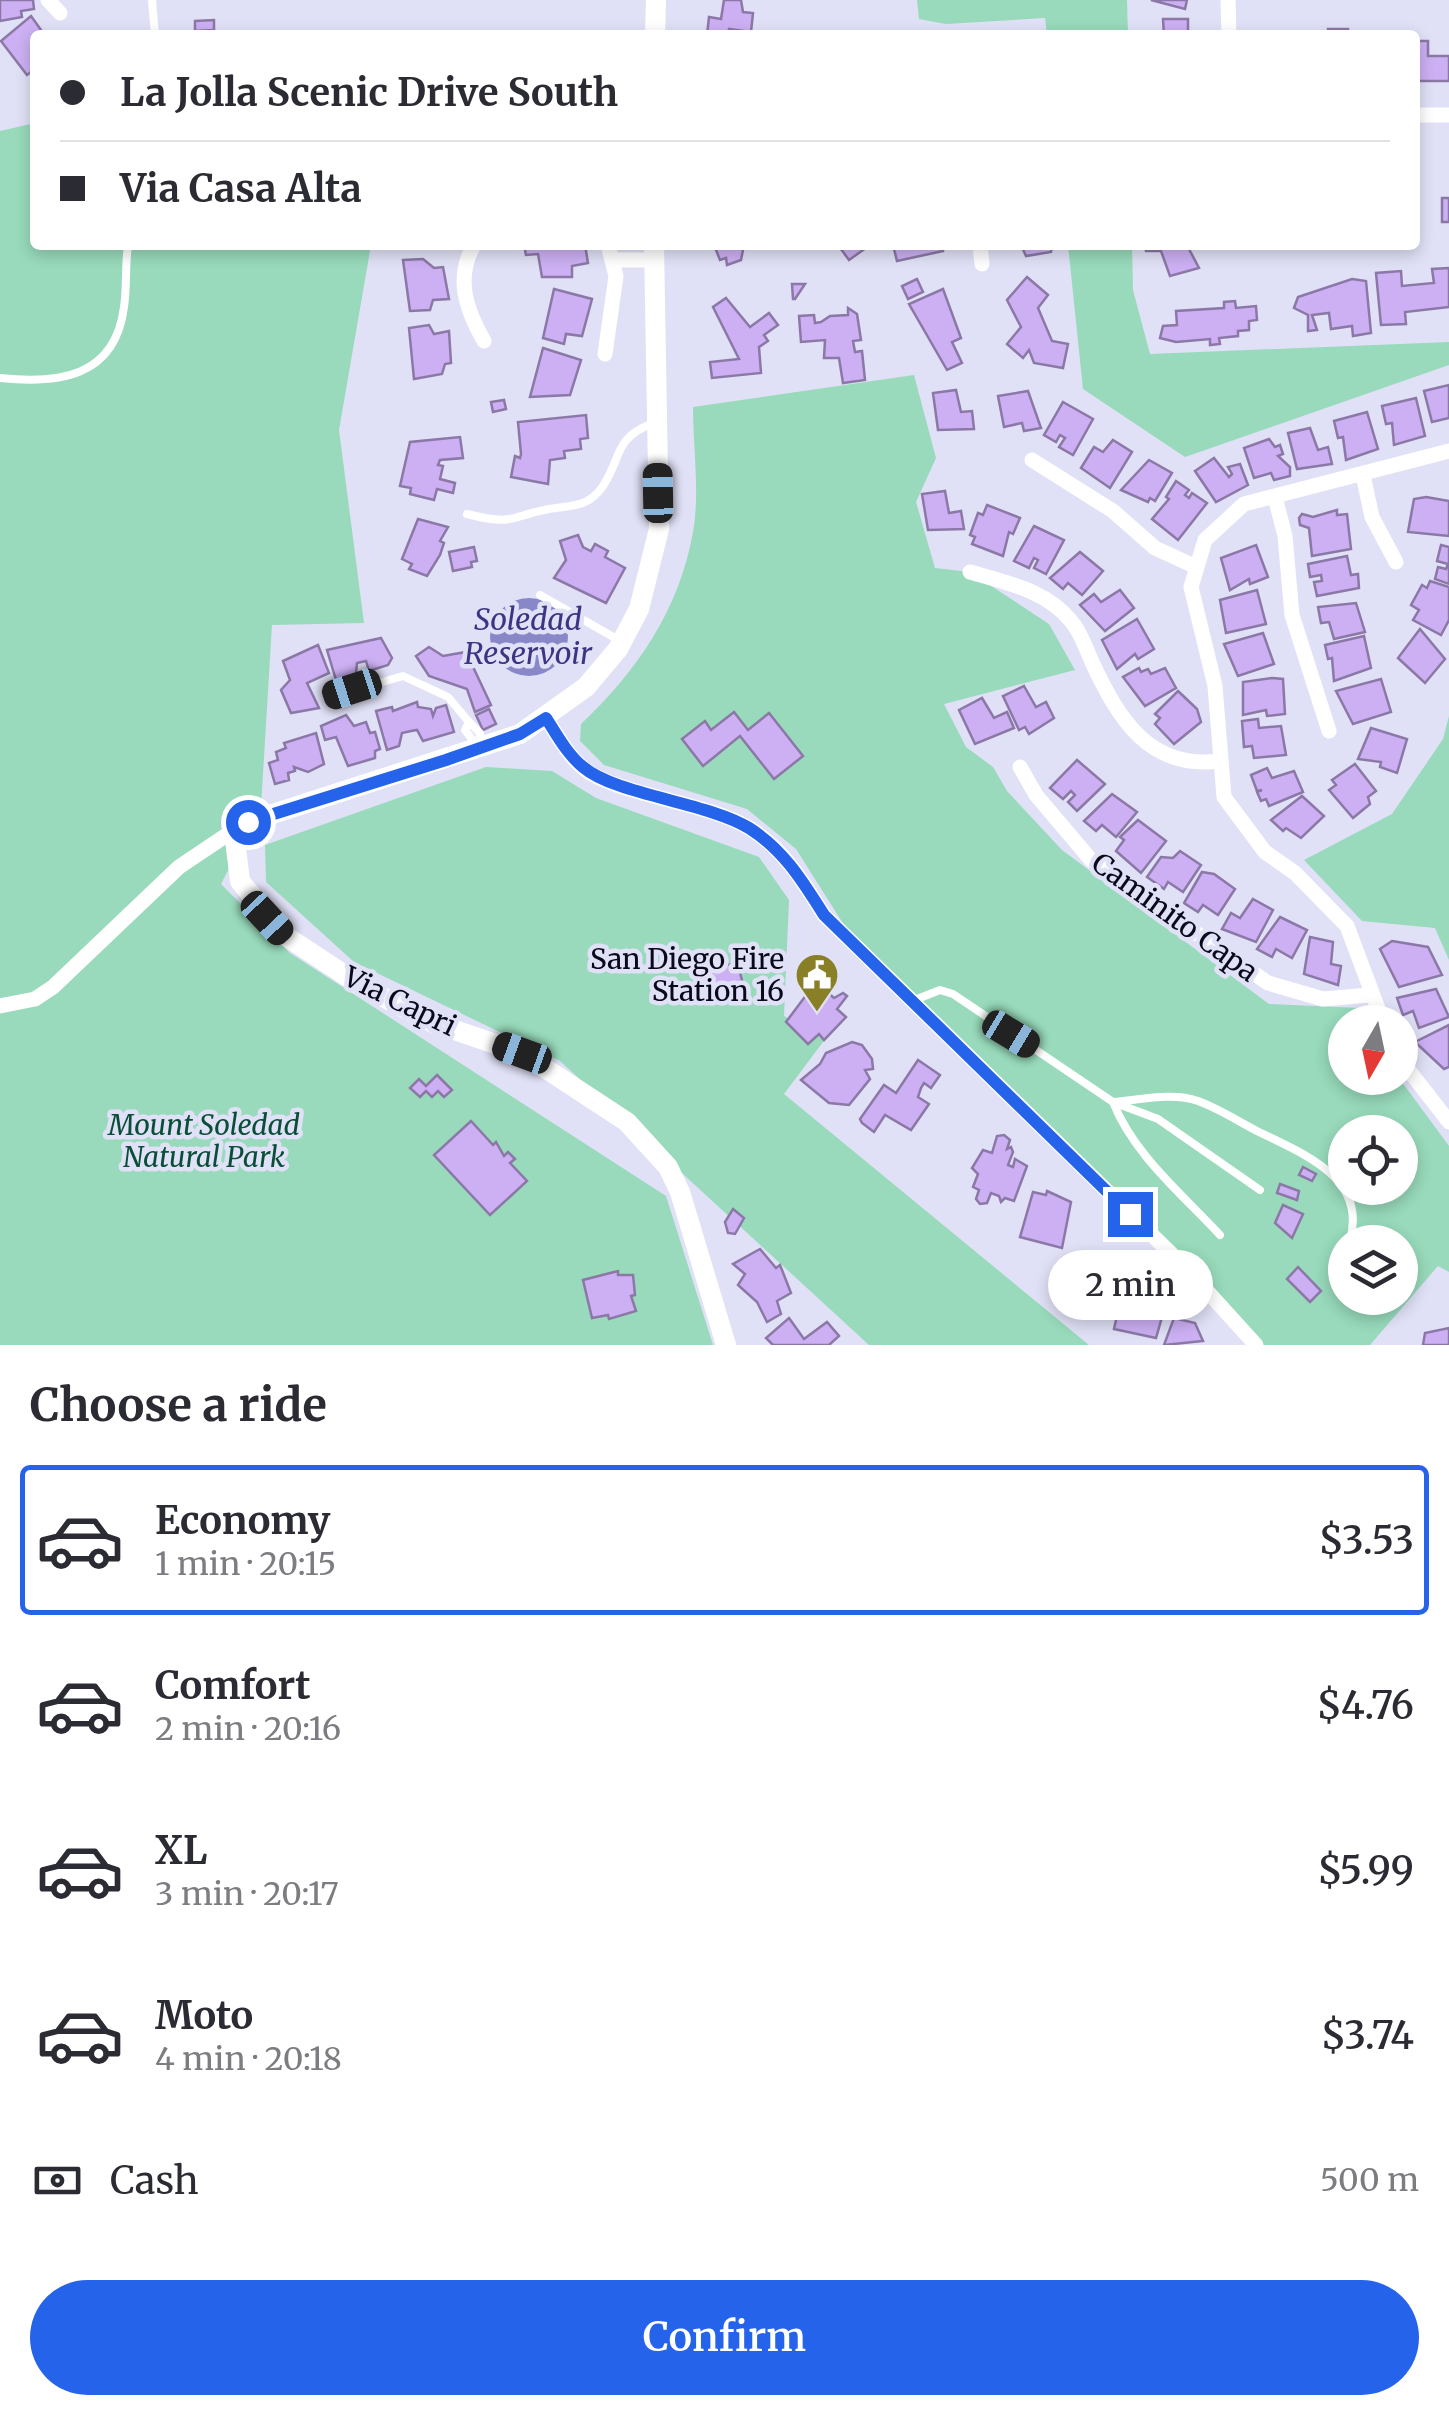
<!DOCTYPE html>
<html lang="en">
<head>
<meta charset="utf-8">
<style>
  :root { --surface:#fff; --page:#f2f2f3; --text:#2b2b33; --muted:#7c7c81; --line:#e1e1e2; --accent:#2563eb }
  body { margin:0; font-family:Merriweather,serif; background:var(--page); color:var(--text); height:100vh; display:flex; flex-direction:column; font-size:38px; white-space:nowrap }
  * { box-sizing:border-box; margin:0 }
  p { font-size:32px; color:var(--muted) }
  .icon { flex:none; width:55px; height:55px; fill:none; stroke:currentColor; stroke-width:2; stroke-linecap:round; stroke-linejoin:round }
  .map { position:relative; height:1345px; overflow:hidden }
  .drawer { display:flex; flex-direction:column; background:var(--surface); flex:1 }
  .drawer>* { flex:none }
  .hud { position:absolute; left:30px; top:30px; width:1390px; height:220px; border-radius:10px; box-shadow:0 5px 15px #0003; display:grid; align-content:center; height:220px; padding:0 30px; background:var(--surface) }
  .needle { width:65px; rotate:189deg }
  .controls { position:absolute; left:1328px; top:1005px; display:grid; gap:20px }
  .controls a { display:grid; place-items:center; width:90px; height:90px; border-radius:50%; background:var(--surface); box-shadow:0 5px 15px #0003; font-size:50px }
  .end { position:absolute; width:45px; height:45px; margin:-22px; border:12px solid #2563eb; background:#fff; box-shadow:0 0 0 5px #fff }
  .from { border-radius:50% }
  .bubble { position:absolute; height:70px; border-radius:35px; background:var(--surface); box-shadow:0 5px 15px #0003; font-size:32px; font-weight:600; line-height:70px; text-align:center }
  .car { position:absolute; width:30px; height:60px; margin:-30px -15px; border-radius:12px; box-shadow:0 0 8px 2px #0007; background:linear-gradient(#222 24%,#8ab4d8 0 40%,#222 0 76%,#8ab4d8 0 86%,#222 0) }
  .hud b { display:flex; align-items:center; gap:35px; height:95px; font-size:38px }
  .hud b+b { border-top:2px solid var(--line) }
  .hud i { width:25px; height:25px; background:var(--text) }
  ul { padding:0; list-style:none }
  li { display:flex; align-items:center; gap:30px; height:150px; margin:0 20px 15px; padding:0 10px; border:5px solid transparent; border-radius:10px }
  li div { flex:1 }
  li b { display:block; font-size:38px }
  li em { font-style:normal; font-weight:600 }
  li.selected { border-color:var(--accent) }
  li>.icon { width:90px; height:90px; stroke-width:1.5 }
  h2 { padding:0 30px; font-size:45px; line-height:120px }
  .pay { display:flex; align-items:center; gap:25px; height:110px; padding:0 30px; font-size:38px }
  .pay p { margin-inline-start:auto }
  .action { display:flex; gap:20px; margin-top:auto; padding:20px 30px }
  .action a { flex:1; height:115px; border-radius:60px; background:var(--accent); color:#fff; font-size:40px; font-weight:600; line-height:115px; text-align:center }
  .map>svg:first-child { display:block }
  .green { fill:#98dabb; fill-rule:evenodd }
  .water { fill:#8888c9 }
  .building { fill:#ccb0f3; stroke:#8b78a6; stroke-width:2.5 }
  .lines { fill:none; stroke-linecap:round; stroke-linejoin:round }
  .service { stroke:#fff; stroke-width:8 }
  .minor { stroke:#fff; stroke-width:15 }
  .tertiary { stroke:#fff; stroke-width:20 }
  .route { stroke:#2563eb; stroke-width:12 }
  .labels { text-anchor:middle; stroke-width:9; stroke-linejoin:round; paint-order:stroke }
  .street-label { font-size:28px; fill:#09091a; stroke:#e0e1f6 }
  .poi-label { font-size:28px; fill:#09091a; stroke:#e0e1f6; text-anchor:end }
  .park-label { font-size:28px; font-style:italic; fill:#094e36; stroke:#e0e1f6 }
  .water-label { font-size:30px; font-style:italic; fill:#3d3483; stroke:#e0e1f6 }
</style>
</head>
<body>
<div class="map">
<svg width="1449" height="1345" viewBox="0 0 1449 1345">
  <rect width="100%" height="100%" fill="#e0e1f6"/>
  <!-- green -->
  <g class="green">
    <path d="M917 0H1127L1128 35H1047L1045 18 946 24 919 19Z"/>
    <path d="M35 123V245H371L339 430 364 623 272 625 261 807 221 884 290 953 666 1196 713 1345H0V131Z"/>
    <path d="M1068 245H1132L1133 290 1150 354 1449 342V365L1185 457 1083 389Z"/>
    <path d="M914 375 936 458 916 502 935 568 970 572 1049 624 1075 670 944 704 966 747 993 767 1007 791 1062 850 1269 1004 1360 1008 1368 1022H1345V1078H1399L1449 1146V1272L1438 1266 1370 1345H1254L844 925 796 849 747 809 604 765 580 741 581 724C638 670 679 610 693 532 700 493 693 446 693 407ZM1345 1132H1400V1188H1345ZM1345 1242H1400V1298H1345Z"/>
    <path d="M1449 716V960L1435 928 1362 921 1304 860 1392 814 1443 739Z"/>
    <path d="M486 767 552 771 596 798 759 857 789 900 784 1016 826 1038 784 1094 1089 1345H869L560 1061 354 962 266 882 265 845Z"/>
  </g>
  <!-- water -->
  <circle class="water" cx="529" cy="637" r="39"/>
  <!-- building -->
  <g class="building">
    <path d="M0 0H33L34 9 21 11 22 17 0 21Z"/>
    <path d="M724 0H741L743 12 753 13 751 32 729 29 728 35H707L709 17 721 19Z"/>
    <path d="M1151 0H1187L1185 9Z"/>
    <path d="M31 16 41 30 34 35 35 69 27 75 1 41Z"/>
    <path d="M1163 19H1188V35H1164Z"/>
    <path d="M214 20V30L195 31V21Z"/>
    <rect x="1328" y="29" width="20" height="6"/>
    <path d="M1415 41H1428V56H1449V81H1415Z"/>
    <rect x="1442" y="198" width="7" height="24"/>
    <path d="M524 245H585L588 263 572 266V277H542L538 254 526 255Z"/>
    <path d="M714 245H744L741 260 727 265 726 258 720 260Z"/>
    <path d="M838 245H870L849 260Z"/>
    <path d="M893 245H942L943 251 897 261Z"/>
    <path d="M1021 245H1052L1051 252 1026 256Z"/>
    <path d="M1145 245H1192L1189 249 1199 268 1170 276 1161 251H1146Z"/>
    <path d="M423 259 434 268 443 267 449 299 433 300 430 310 410 311 403 260Z"/>
    <path d="M1449 268V307L1405 312 1406 324 1381 325 1376 273 1401 271 1402 286 1434 283 1432 269Z"/>
    <path d="M1027 277 1048 295 1038 308 1052 341 1068 344 1063 368 1034 363 1029 350 1023 358 1007 344 1021 327 1007 300Z"/>
    <path d="M917 279 923 292 908 299 902 286Z"/>
    <path d="M1352 279 1366 281 1371 333 1353 336 1352 326 1331 329 1329 313 1312 315 1317 330 1308 331V315L1294 308 1298 297Z"/>
    <path d="M792 284H805L795 299H793Z"/>
    <path d="M554 289 592 299 582 336 566 334 564 344 543 338Z"/>
    <path d="M943 289 961 338 952 342 962 363 947 370 909 304Z"/>
    <path d="M726 298 750 327 769 313 778 325 764 335 768 341 759 347 761 373 712 378 710 362 739 359 713 307Z"/>
    <path d="M1235 301 1236 308 1256 306 1257 320 1249 321V330L1238 331V336L1219 338 1220 344 1210 345V339L1176 342 1160 338 1163 326 1177 325 1176 311 1224 308V302Z"/>
    <path d="M848 308 857 314 861 340 853 341 855 352 862 351 865 380 843 383 839 358H824L825 340 801 342 799 316 814 315 815 323 821 322 830 316 848 315Z"/>
    <path d="M429 325 434 334 449 331 451 363 445 364 442 374 414 379 409 328Z"/>
    <path d="M543 348 581 360 570 395 530 397Z"/>
    <path d="M1449 385V418L1432 422 1424 391Z"/>
    <path d="M956 390 961 412 972 411 974 429 938 430 933 393Z"/>
    <path d="M1028 391 1041 428 1024 431 1022 423 1004 427 998 396Z"/>
    <path d="M1416 398 1425 436 1394 445 1392 423 1386 424 1382 406Z"/>
    <path d="M504 400 506 409 493 412 491 402Z"/>
    <path d="M1063 402 1093 419 1073 455 1059 447 1065 438 1060 435 1056 442 1044 435Z"/>
    <path d="M1367 412 1378 449 1346 460 1343 437 1338 438 1334 421Z"/>
    <path d="M586 415 588 438 580 439 581 449 564 451 565 458 550 460 548 484 511 477 515 456 520 458 521 454 518 422Z"/>
    <path d="M1310 428 1318 450 1328 447 1332 464 1297 469 1288 433Z"/>
    <path d="M460 437 463 458 440 460 438 465 443 466 440 479 455 483 453 493 437 489 434 500 410 494 411 488 400 486 410 442Z"/>
    <path d="M1269 439 1275 447 1280 445 1283 454 1278 456 1290 467V476L1274 480 1271 473 1254 478 1244 448Z"/>
    <path d="M1113 440 1132 452 1110 488 1081 468 1094 447 1103 452Z"/>
    <path d="M1214 458 1229 477 1232 474 1228 467 1240 464 1248 485 1216 502 1195 471Z"/>
    <path d="M1149 460 1172 473 1155 501 1150 498 1148 502 1121 490Z"/>
    <path d="M1176 481 1189 490 1185 495 1189 498 1192 493 1207 503 1178 540 1152 519 1169 499 1166 497Z"/>
    <path d="M945 491 949 513 961 511 964 529 928 530 922 494Z"/>
    <path d="M1426 497 1449 501V536L1408 532 1414 499Z"/>
    <path d="M987 505 1020 518 1013 534 1009 532 1003 556 972 544 975 537 970 535 978 513 983 515Z"/>
    <path d="M1337 510V515L1347 514 1351 549 1312 556 1309 528 1300 525 1299 518 1302 514 1313 517Z"/>
    <path d="M418 519 448 527 440 541 444 543 440 555 427 576 409 569 412 564 402 559Z"/>
    <path d="M1034 526 1064 540 1046 574 1034 568 1038 560 1034 558 1029 568 1014 561Z"/>
    <path d="M578 535 583 547 591 551 595 544 608 551 605 557 625 568 606 603 554 578 566 560 560 541Z"/>
    <path d="M1256 545 1268 577 1250 584 1249 579 1230 590 1221 558Z"/>
    <path d="M1441 545 1449 547V584L1435 579 1438 567 1446 569 1448 564 1437 561Z"/>
    <path d="M474 547 477 561 471 562 472 567 453 571 449 552Z"/>
    <path d="M1080 552 1103 571 1082 595 1068 583 1063 589 1050 578Z"/>
    <path d="M1347 556 1351 575 1358 574 1359 588 1317 596 1314 582 1322 581 1321 575 1310 577 1308 564Z"/>
    <path d="M1430 581 1449 587V620L1441 635 1413 620 1419 610 1411 605 1422 585 1427 588Z"/>
    <path d="M1120 590 1134 608 1105 631 1080 605 1094 594 1101 602Z"/>
    <path d="M1257 590 1266 624 1226 633 1220 600Z"/>
    <path d="M1356 603 1365 632 1334 639 1329 622 1321 623 1318 607Z"/>
    <path d="M1137 619 1154 649 1138 659 1135 654 1117 669 1102 640Z"/>
    <path d="M1420 629 1445 659 1425 683 1398 658Z"/>
    <path d="M1263 633 1274 664 1238 676 1224 644Z"/>
    <path d="M1364 636 1371 668 1334 681 1332 658 1328 659 1325 645Z"/>
    <path d="M381 638 392 658 388 665 369 671 366 661 357 663 356 674 336 680 327 650Z"/>
    <path d="M318 645 329 673 307 683 319 708 291 713 281 690 290 680 283 661Z"/>
    <path d="M429 647 443 656 466 652 491 705 475 712 467 689 429 676 416 656Z"/>
    <path d="M1139 668 1141 672 1148 669 1151 674 1165 668 1176 688 1145 706 1123 677Z"/>
    <path d="M1272 678 1283 679 1285 714 1267 716 1266 710 1243 715V682Z"/>
    <path d="M1381 679 1391 712 1353 724 1336 691Z"/>
    <path d="M1024 686 1036 707 1046 702 1054 718 1029 734 1025 727 1019 730 1003 696Z"/>
    <path d="M1178 691 1197 709 1201 722 1174 744 1155 724 1160 718 1155 714Z"/>
    <path d="M982 698 994 718 1007 712 1014 728 975 744 959 710Z"/>
    <path d="M417 702 418 707 431 709 433 716 436 708 446 705 454 732 423 741 417 730 411 731 402 733 399 746 387 750 376 711 392 707 393 711Z"/>
    <path d="M489 709 496 724 483 730 476 715Z"/>
    <path d="M734 712 748 730 769 713 803 756 774 779 740 736 703 766 682 739 705 721 711 730Z"/>
    <path d="M346 715 354 726 366 722 370 733 375 732 380 749 375 751V758L348 766 336 737 325 740 321 726Z"/>
    <path d="M1258 719 1259 728 1281 726 1286 755 1254 758 1252 746 1244 747 1242 721Z"/>
    <path d="M1371 728 1407 739 1397 773 1380 767 1381 762 1358 759Z"/>
    <path d="M316 733 324 764 308 772 294 767 295 771 288 773 289 780 275 784 269 763 278 760 276 752 286 748 284 743Z"/>
    <path d="M1077 760 1105 784 1077 811 1068 802 1075 795 1071 791 1063 799 1050 788Z"/>
    <path d="M1355 764 1376 791 1368 797 1370 804 1353 818 1329 790 1336 785 1332 780Z"/>
    <path d="M1267 768 1272 778 1294 771 1303 792 1269 806 1266 799 1261 801 1257 792 1262 790 1257 791 1251 775Z"/>
    <path d="M1112 794 1137 812 1116 837 1102 825 1096 831 1084 821Z"/>
    <path d="M1302 796 1324 816 1301 838 1286 828 1283 831 1271 820Z"/>
    <path d="M1138 820 1166 841 1141 873 1116 851 1124 840 1120 837Z"/>
    <path d="M1180 851 1201 865 1183 892 1168 882 1164 889 1147 877 1161 857 1173 858Z"/>
    <path d="M1202 872 1214 874 1235 889 1218 915 1203 905 1198 912 1184 903Z"/>
    <path d="M1253 899 1273 910 1256 942 1222 929 1231 913 1240 918Z"/>
    <path d="M1280 917 1307 930 1292 958 1276 949 1272 957 1257 949Z"/>
    <path d="M1310 937 1333 942 1331 964 1341 966 1338 985 1304 974Z"/>
    <path d="M1392 941 1428 947 1442 975 1399 987 1380 949Z"/>
    <path d="M738 964 746 997 690 1002 689 990H698L696 967Z"/>
    <path d="M816 982 834 998 843 993 847 996 837 1009 846 1017 824 1040 819 1034 808 1044 786 1022Z"/>
    <path d="M1436 989 1449 1017 1419 1028 1413 1011 1403 1015 1397 998Z"/>
    <path d="M1449 1025V1067L1444 1069 1415 1042Z"/>
    <path d="M852 1042 862 1045 872 1059 873 1069 865 1070 870 1079 849 1105 829 1103 801 1080 820 1064 826 1053Z"/>
    <path d="M918 1060 940 1075 931 1088 924 1083 921 1088 918 1097 929 1104 911 1130 885 1115 874 1132 862 1123 860 1119 884 1085 896 1093Z"/>
    <path d="M437 1075 452 1090 444 1097 438 1091 432 1097 426 1091 420 1097 410 1088 419 1079 426 1086Z"/>
    <path d="M471 1121 493 1145 496 1142 504 1156 508 1152 515 1159 510 1163 527 1181 490 1215 434 1155Z"/>
    <path d="M1004 1135 1010 1140 1007 1149 1011 1147 1013 1152 1008 1165 1013 1167 1015 1159 1027 1166 1014 1201 1005 1198 1001 1202 999 1196 991 1193 987 1203 980 1204 976 1199 979 1190 973 1187 978 1174 972 1168 983 1150 992 1153 997 1136Z"/>
    <path d="M1303 1167 1316 1174 1312 1181 1299 1175Z"/>
    <path d="M1280 1184 1299 1191 1297 1200 1277 1193Z"/>
    <path d="M1047 1191 1071 1202 1062 1248 1020 1237 1033 1192 1046 1195Z"/>
    <path d="M1283 1205 1303 1214 1292 1238 1275 1223Z"/>
    <path d="M733 1209 744 1218 735 1234 728 1233 725 1222Z"/>
    <path d="M760 1249 776 1268 780 1265 791 1293 777 1301 781 1314 767 1322 757 1302 738 1285 745 1274 733 1264Z"/>
    <path d="M1298 1267 1321 1291 1310 1302 1287 1279Z"/>
    <path d="M618 1271V1275H633L635 1295 631 1296 636 1311 609 1319 608 1315 592 1318 583 1280Z"/>
    <path d="M1124 1284 1149 1290 1146 1301 1164 1310 1156 1338 1114 1329Z"/>
    <path d="M789 1318 804 1339 827 1322 839 1336 829 1345H773L766 1338Z"/>
    <path d="M1174 1318 1195 1323 1203 1341 1164 1345Z"/>
    <path d="M1449 1328V1345H1423L1425 1333Z"/>
  </g>
  <g class="lines">
    <!-- service -->
    <g class="service">
      <path d="M152 0 155 35"/>
      <path d="M0 378C58 384 115 378 124 307 127 287 125 266 128 245"/>
      <path d="M467 514C514 526 507 517 549 509 572 505 588 508 603 486 623 455 613 439 653 423"/>
      <path d="M540 595 622 642"/>
      <path d="M327 698 403 676 448 697 469 722"/>
      <path d="M469 722 480 733 479 748 465 730Z"/>
      <path d="M912 1001 940 990 953 994 1113 1102C1134 1155 1182 1194 1220 1235"/>
      <path d="M1260 1190 1158 1119 1113 1102C1140 1100 1172 1092 1198 1101 1220 1109 1241 1123 1261 1133 1306 1155 1367 1179 1350 1240"/>
    </g>
    <!-- minor -->
    <g class="minor">
      <path d="M48 0 60 13"/>
      <path d="M1228 0 1229 35"/>
      <path d="M1415 115H1449"/>
      <path d="M474 245C455 278 466 310 484 341"/>
      <path d="M980 245 982 264"/>
      <path d="M615 260H655"/>
      <path d="M605 354 616 276 608 245"/>
      <path d="M1032 460 1113 511 1155 548 1194 566"/>
      <path d="M1363 475 1372 517 1396 562"/>
      <path d="M1275 497 1285 536 1292 615 1329 731"/>
      <path d="M970 572C1007 583 1046 590 1071 621 1081 632 1086 649 1092 662 1118 718 1149 770 1219 761"/>
      <path d="M546 718C557 735 567 754 583 768 616 795 706 802 749 828 784 849 803 882 824 915L1188 1270 1256 1345"/>
      <path d="M1020 767 1036 795 1091 860 1268 983 1323 999 1370 995"/>
      <path d="M0 1006 35 999 53 987 179 867 240 826"/>
      <path d="M1383 1022 1347 926 1295 873 1265 852 1224 797 1215 686 1191 587 1205 540 1244 504 1449 451"/>
      <path d="M1400 1059 1449 1122"/>
    </g>
    <!-- tertiary -->
    <g class="tertiary">
      <path d="M655 35 656 0"/>
      <path d="M654 245 659 529 639 609 618 649 586 687 520 734 248 822 235 840 240 881 281 933 360 985 431 1022 522 1053 627 1122 668 1167 680 1192 726 1345"/>
    </g>
  </g>
  <g class="lines">
    <!-- route -->
    <path class="route" d="M248 822 446 760 520 734 546 718C557 735 567 754 583 767 616 795 706 802 749 828 784 850 803 882 824 915L1130 1214"/>
  </g>
  <!-- icons -->
  <defs>
    <symbol id="civic-pin" viewBox="-11 -11 22 30"><path d="M0 17L-7.5 6A9.5 9.5 0 1 1 7.5 6Z" fill="#887f26" stroke="#e0e1f6"/><path d="M-.6-6.5H3V-4.5H.6V-3L4-1V1h2V6H-6V1h2V-1L-.6-3ZM-1.2 2.5V6h2.4V2.5Z" fill="#fff"/></symbol>
  </defs>
  <g fill-rule="evenodd">
    <use href="#civic-pin" x="792" y="950" width="50" height="68"/>
  </g>
  <g class="labels">
    <!-- street labels -->
    <g class="street-label">
      <text transform="translate(1175 917) rotate(36)" y="10">Caminito Capa</text>
      <text transform="translate(400 1001) rotate(26)" y="10">Via Capri</text>
    </g>
    <!-- poi labels -->
    <g class="poi-label">
      <text x="784" y="969">San Diego Fire<tspan x="784" dy="32">Station 16</tspan></text>
    </g>
    <!-- park labels -->
    <g class="park-label">
      <text x="204" y="1135">Mount Soledad<tspan x="204" dy="32">Natural Park</tspan></text>
    </g>
    <!-- water labels -->
    <g class="water-label">
      <text x="528" y="630">Soledad<tspan x="528" dy="34">Reservoir</tspan></text>
    </g>
  </g>
</svg>
<div class="controls">
<a><svg class="needle" viewBox="-14 -14 28 28"><path d="M0-13l5 13h-10z" fill="#e53935"/><path d="M0 13l5-13h-10z" fill="#7c7c81"/></svg></a>
<a><svg class="icon" aria-label="locate" viewBox="0 0 24 24"><circle cx="12" cy="12" r="6"/><path d="M12 2v4M12 18v4M2 12h4M18 12h4"/></svg></a>
<a><svg class="icon" aria-label="layers" viewBox="0 0 24 24"><path d="M12 4l9 5-9 5-9-5zM3 14l9 5 9-5"/></svg></a>
</div>
<i class="end from" style="left:248px;top:822px"></i>
<i class="end" style="left:1130px;top:1214px"></i>
<div class="bubble" style="left:1048px;top:1250px;width:165px">2 min</div>
<i class="car" style="left:658px;top:493px;rotate:359deg"></i>
<i class="car" style="left:352px;top:689px;rotate:252deg"></i>
<i class="car" style="left:267px;top:918px;rotate:137deg"></i>
<i class="car" style="left:1011px;top:1034px;rotate:121deg"></i>
<i class="car" style="left:522px;top:1053px;rotate:290deg"></i>
<div class="hud">
<b><i class="from"></i>La Jolla Scenic Drive South</b>
<b><i></i>Via Casa Alta</b>
</div>
</div>
<section class="drawer">
<h2>Choose a ride</h2>
<ul>
<li class="selected"><svg class="icon" aria-label="car" viewBox="0 0 24 24"><path d="M5 17H2v-5l4-1 3-4h7l3 4 3 1v5h-3M9 17h6M6 11h13"/><circle cx="7" cy="17" r="2"/><circle cx="17" cy="17" r="2"/></svg><div><b>Economy</b><p>1 min · 20:15</p></div><em>$3.53</em></li>
<li><svg class="icon" aria-label="car" viewBox="0 0 24 24"><path d="M5 17H2v-5l4-1 3-4h7l3 4 3 1v5h-3M9 17h6M6 11h13"/><circle cx="7" cy="17" r="2"/><circle cx="17" cy="17" r="2"/></svg><div><b>Comfort</b><p>2 min · 20:16</p></div><em>$4.76</em></li>
<li><svg class="icon" aria-label="car" viewBox="0 0 24 24"><path d="M5 17H2v-5l4-1 3-4h7l3 4 3 1v5h-3M9 17h6M6 11h13"/><circle cx="7" cy="17" r="2"/><circle cx="17" cy="17" r="2"/></svg><div><b>XL</b><p>3 min · 20:17</p></div><em>$5.99</em></li>
<li><svg class="icon" aria-label="car" viewBox="0 0 24 24"><path d="M5 17H2v-5l4-1 3-4h7l3 4 3 1v5h-3M9 17h6M6 11h13"/><circle cx="7" cy="17" r="2"/><circle cx="17" cy="17" r="2"/></svg><div><b>Moto</b><p>4 min · 20:18</p></div><em>$3.74</em></li>
</ul>
<div class="pay"><svg class="icon" aria-label="cash" viewBox="0 0 24 24"><path d="M3 7h18v10H3z"/><circle cx="12" cy="12" r="2"/></svg>Cash<p>500 m</p></div>
<div class="action"><a>Confirm</a></div>
</section>
</body>
</html>
